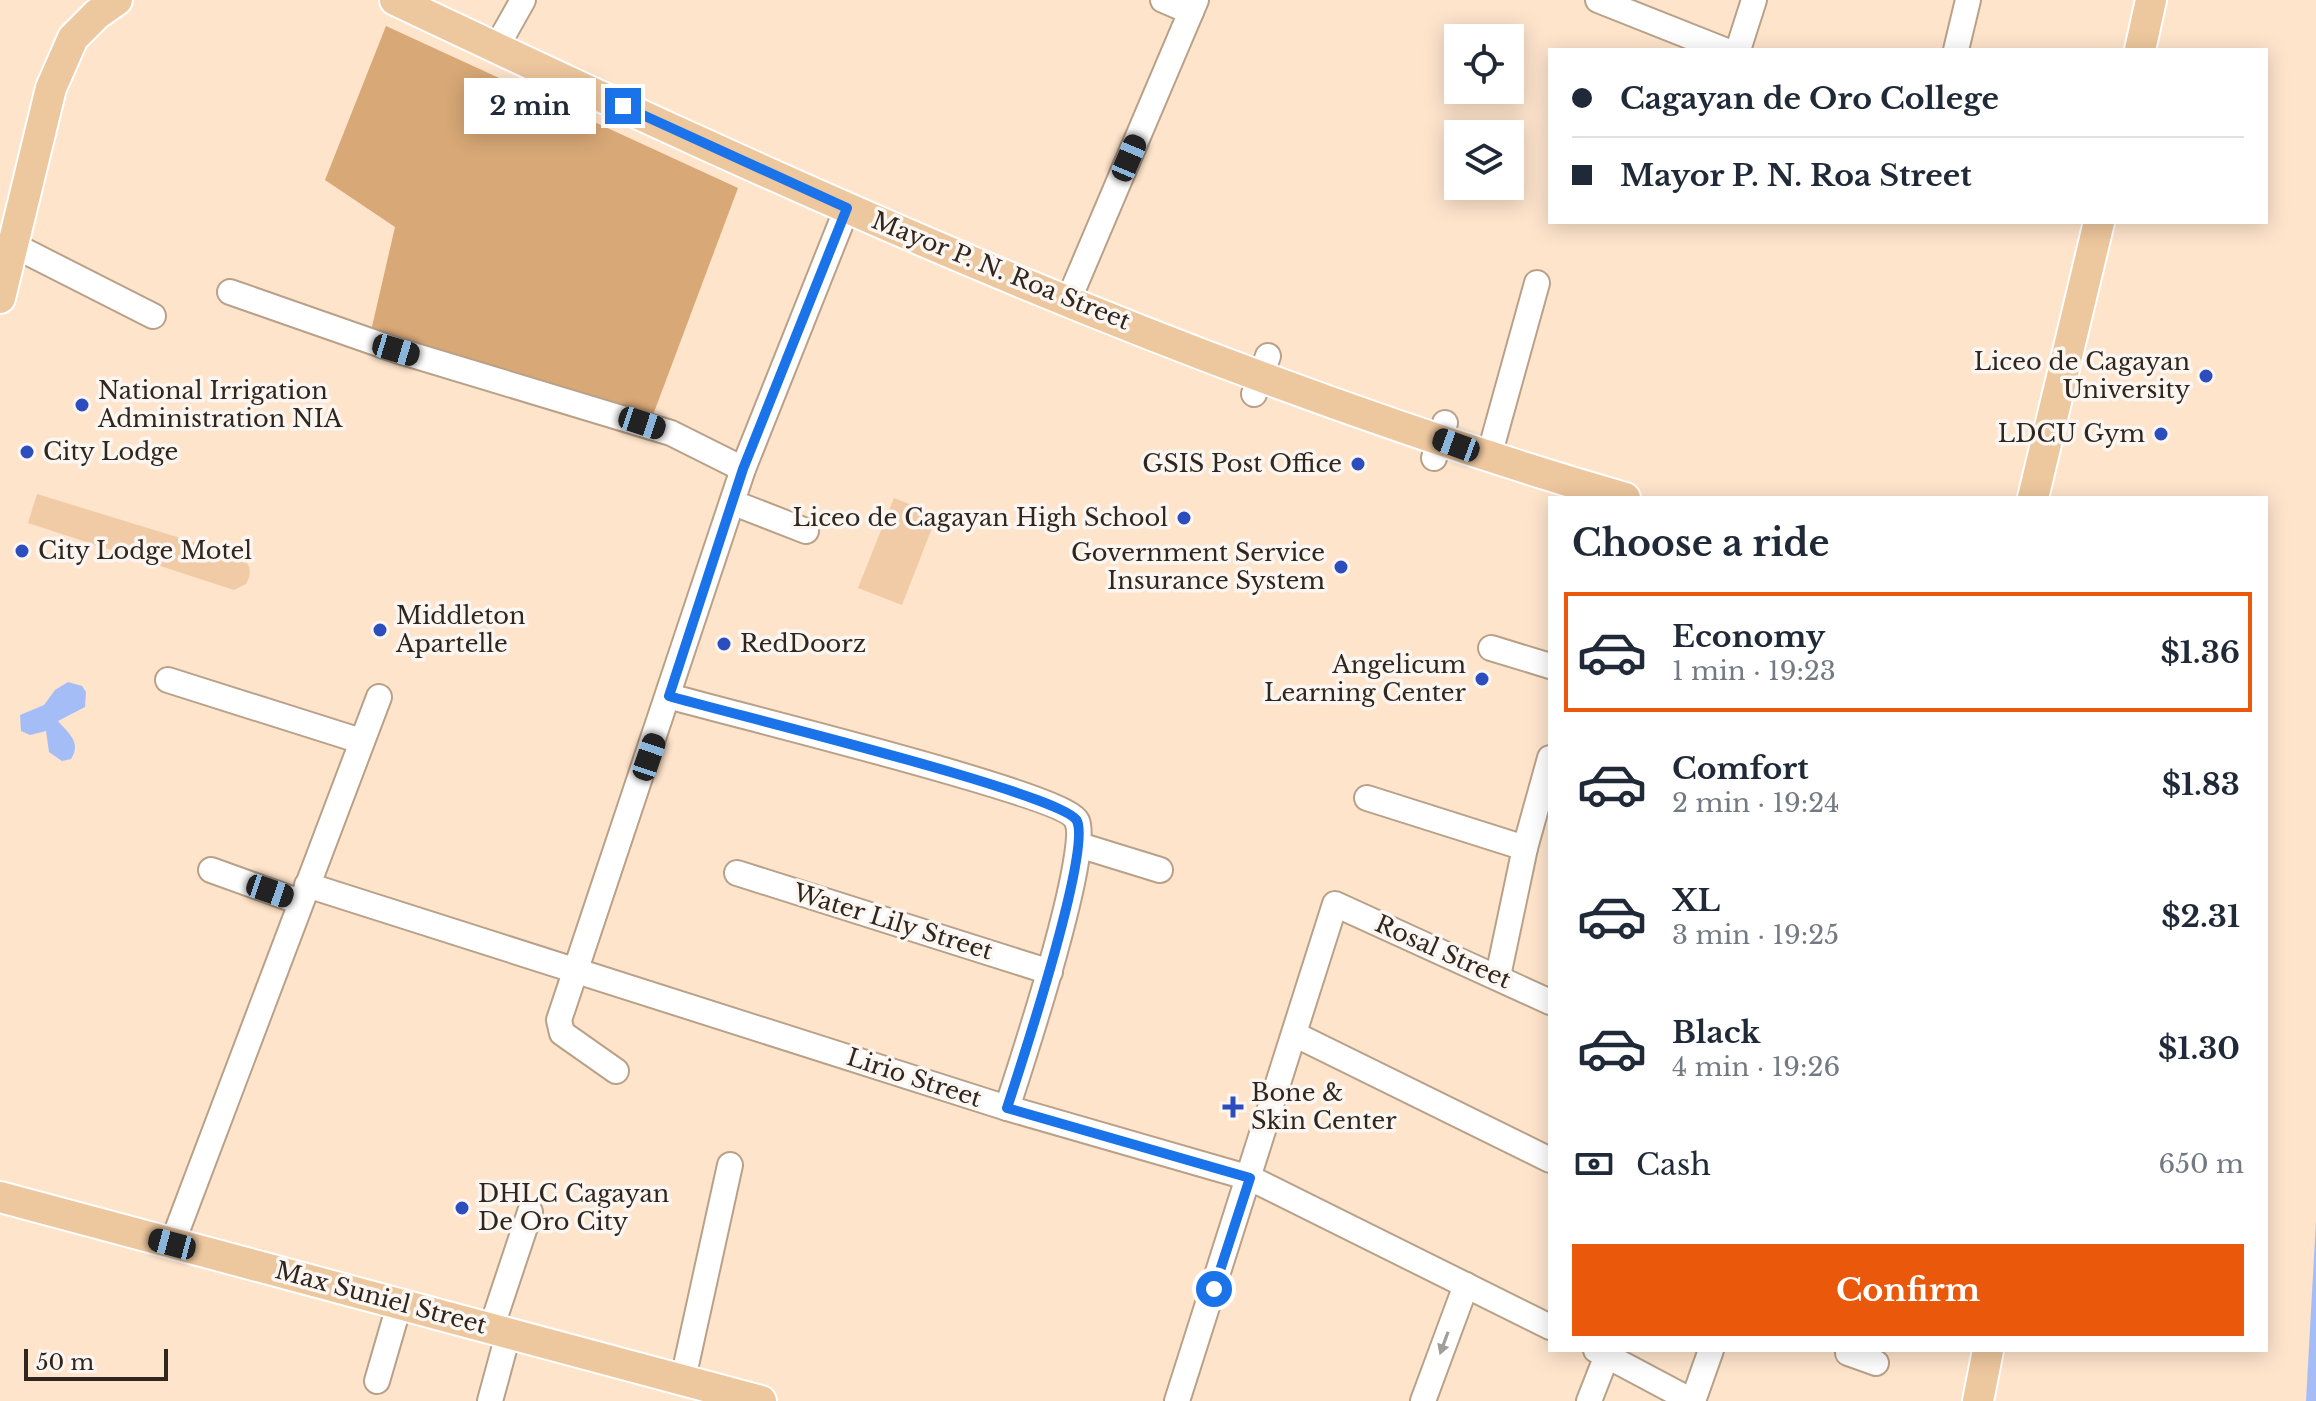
<!DOCTYPE html>
<html lang="en">
<head>
<meta charset="utf-8">
<style>
  :root { --surface:#fff; --page:#f6f6f7; --text:#1f2937; --muted:#747a83; --line:#e0e1e3; --accent:#ea580c }
  body { margin:0; font-family:"Libre Baskerville",serif; background:var(--page); color:var(--text); height:100vh; display:flex; flex-direction:column; font-size:30px; white-space:nowrap }
  * { box-sizing:border-box; margin:0 }
  p { font-size:26px; color:var(--muted) }
  .icon { flex:none; width:44px; height:44px; fill:none; stroke:currentColor; stroke-width:2; stroke-linecap:round; stroke-linejoin:round }
  .map { position:relative; flex:1; overflow:hidden }
  .details { position:absolute; left:1548px; top:496px; width:720px; height:856px; display:flex; flex-direction:column; background:var(--surface); border-radius:0px; box-shadow:0 4px 20px #0003 }
  .details>* { flex:none }
  .banner { position:absolute; left:1548px; top:48px; width:720px; height:176px; border-radius:0px; box-shadow:0 4px 20px #0003; display:grid; align-content:center; height:176px; padding:0 24px; background:var(--surface) }
  .controls { position:absolute; left:1444px; top:24px; display:grid; gap:16px }
  .controls a { display:grid; place-items:center; width:80px; height:80px; border-radius:0px; background:var(--surface); box-shadow:0 4px 20px #0003; font-size:40px }
  .scale { position:absolute; left:24px; bottom:20px; width:144px; box-sizing:border-box; padding-left:8px; border:4px solid #30261d; border-top:0; font-size:22px; line-height:28px; white-space:nowrap; color:#30261d; -webkit-text-stroke:6px #fbf6f1; paint-order:stroke }
  .end { position:absolute; width:36px; height:36px; margin:-18px; border:10px solid #1a73e8; background:#fff; box-shadow:0 0 0 4px #fff }
  .from { border-radius:50% }
  .bubble { position:absolute; height:56px; border-radius:0px; background:var(--surface); box-shadow:0 4px 20px #0003; font-size:26px; font-weight:700; line-height:56px; text-align:center }
  .car { position:absolute; width:24px; height:48px; margin:-24px -12px; border-radius:10px; box-shadow:0 0 6px 2px #0007; background:linear-gradient(#222 24%,#8ab4d8 0 40%,#222 0 76%,#8ab4d8 0 86%,#222 0) }
  .banner b { display:flex; align-items:center; gap:28px; height:76px; font-size:30px }
  .banner b+b { border-top:2px solid var(--line) }
  .banner i { width:20px; height:20px; background:var(--text) }
  ul { padding:0; list-style:none }
  li { display:flex; align-items:center; gap:24px; height:120px; margin:0 16px 12px; padding:0 8px; border:4px solid transparent; border-radius:0px }
  li div { flex:1 }
  li b { display:block; font-size:30px }
  li em { font-style:normal; font-weight:700 }
  li.current { border-color:var(--accent) }
  li>.icon { width:72px; height:72px; stroke-width:1.5 }
  h2 { padding:0 24px; font-size:36px; line-height:96px }
  .pay { display:flex; align-items:center; gap:20px; height:88px; padding:0 24px; font-size:30px }
  .pay p { margin-inline-start:auto }
  .action { display:flex; gap:16px; margin-top:auto; padding:16px 24px }
  .action a { flex:1; height:92px; border-radius:0px; background:var(--accent); color:#fff; font-size:32px; font-weight:700; line-height:92px; text-align:center }
  .map>svg:first-child { display:block }
  .green { fill:#f0cba6 }
  .forest { fill:#d8a876 }
  .water { fill:#a5bdf7 }
  .lines { fill:none; stroke-linecap:round; stroke-linejoin:round }
  .minor-casing { stroke:#b9a189; stroke-width:28 }
  .major-casing { stroke:#fff; stroke-width:34 }
  .minor { stroke:#fff; stroke-width:24 }
  .major { stroke:#edc79e; stroke-width:30 }
  .oneway { fill:#a29d99 }
  .route { stroke:#1a73e8; stroke-width:10 }
  .poi-dot { fill:#2c4dbd; stroke:#fbf6f1; stroke-width:3 }
  .labels { text-anchor:middle; stroke-width:7; stroke-linejoin:round; paint-order:stroke }
  .street-label { font-size:24px; fill:#30261d; stroke:#fbf6f1 }
  .poi-label { font-size:24px; fill:#30261d; stroke:#fbf6f1; text-anchor:start }
</style>
</head>
<body>
<div class="map">
<svg width="2316" height="1401" viewBox="0 0 2316 1401">
  <rect width="100%" height="100%" fill="#fee4cb"/>
  <!-- green -->
  <g class="green">
    <path d="M37 494 242 557C251 566 252 573 246 584L234 590 28 523Z"/>
    <path d="M894 498 937 515 902 605 858 588Z"/>
  </g>
  <!-- forest -->
  <path class="forest" d="M386 26 738 188 653 415 371 331 395 227 325 180Z"/>
  <!-- water -->
  <g class="water">
    <path d="M68 682 82 686 86 692 85 707 58 721C68 733 82 742 71 759L62 761 49 752 46 731 30 735 21 731 20 715 44 705 55 690Z"/>
    <path d="M2316 1221V1401H2306Z"/>
  </g>
  <g class="lines">
    <defs>
      <g id="minor">
        <path d="M1163 0 1191 12"/>
        <path d="M1598 0 1724 50"/>
        <path d="M496 48 523 0"/>
        <path d="M1738 50 1754 0"/>
        <path d="M1956 50 1968 0"/>
        <path d="M15 246 153 316"/>
        <path d="M230 292 396 350 671 433 743 469"/>
        <path d="M1069 299 1196 0"/>
        <path d="M1254 394 1268 356"/>
        <path d="M1489 456 1537 283"/>
        <path d="M1434 458 1445 423"/>
        <path d="M734 503 806 531"/>
        <path d="M1491 648 1550 666"/>
        <path d="M168 680 361 741"/>
        <path d="M669 696C722 712 1065 794 1077 821 1091 853 1021 1065 1007 1108"/>
        <path d="M1367 798 1525 848"/>
        <path d="M1079 845 1160 870"/>
        <path d="M211 870 300 902"/>
        <path d="M737 873 1050 972"/>
        <path d="M307 885 1007 1108 1250 1178 1550 1327"/>
        <path d="M1498 976 1525 848 1550 758"/>
        <path d="M1294 1034 1550 1160"/>
        <path d="M616 1071 562 1033 559 1020 743 469 847 208"/>
        <path d="M172 1244 379 697"/>
        <path d="M492 1326 530 1212"/>
        <path d="M1596 1350 1692 1401"/>
        <path d="M1848 1350V1353L1876 1363"/>
        <path d="M683 1379 730 1165"/>
        <path d="M377 1381 400 1302"/>
        <path d="M490 1401 509 1331"/>
        <path d="M1177 1401 1335 904 1550 1002"/>
        <path d="M1423 1401 1466 1285"/>
        <path d="M1589 1401 1607 1355"/>
        <path d="M1693 1401 1711 1350"/>
      </g>
      <g id="major">
        <path d="M395 0C794 189 1201 375 1625 498"/>
        <path d="M2140 50 2151 0"/>
        <path d="M0 298 51 88 73 38 97 14 117 0"/>
        <path d="M2033 498 2099 222"/>
        <path d="M0 1197 761 1401"/>
        <path d="M1978 1401 1988 1350"/>
      </g>
    </defs>
    <!-- minor casing -->
    <use href="#minor" class="minor-casing"/>
    <!-- major casing -->
    <use href="#major" class="major-casing"/>
    <!-- minor -->
    <use href="#minor" class="minor"/>
    <!-- major -->
    <use href="#major" class="major"/>
  </g>
  <!-- one-way arrows -->
  <defs><path id="oneway-solid" d="M-6-.8H1V-3.2L6.5 0L1 3.2V.8H-6Z" transform="scale(2)"/></defs>
  <use class="oneway" href="#oneway-solid" transform="translate(1444 1343) rotate(110)"/>
  <g class="lines">
    <!-- route -->
    <path class="route" d="M623 106 847 208 743 469 669 696C722 712 1065 794 1077 821 1091 852 1021 1065 1007 1108L1250 1178 1214 1289"/>
  </g>
  <!-- markers -->
  <g class="poi-dot">
    <circle cx="2206" cy="376" r="8"/>
    <circle cx="82" cy="405" r="8"/>
    <circle cx="2161" cy="434" r="8"/>
    <circle cx="27" cy="452" r="8"/>
    <circle cx="1358" cy="464" r="8"/>
    <circle cx="1184" cy="518" r="8"/>
    <circle cx="22" cy="551" r="8"/>
    <circle cx="1341" cy="567" r="8"/>
    <circle cx="380" cy="630" r="8"/>
    <circle cx="724" cy="644" r="8"/>
    <circle cx="1482" cy="679" r="8"/>
    <path d="M1229 1095h8v8h8v8h-8v8h-8v-8h-8v-8h8z"/>
    <circle cx="462" cy="1208" r="8"/>
  </g>
  <g class="labels">
    <!-- street labels -->
    <g class="street-label">
      <text transform="translate(1001 271) rotate(22)" y="8">Mayor P. N. Roa Street</text>
      <text transform="translate(893 922) rotate(17)" y="8">Water Lily Street</text>
      <text transform="translate(1443 952) rotate(24)" y="8">Rosal Street</text>
      <text transform="translate(914 1078) rotate(18)" y="8">Lirio Street</text>
      <text transform="translate(381 1298) rotate(15)" y="8">Max Suniel Street</text>
    </g>
    <!-- poi labels -->
    <g class="poi-label">
      <text x="2190" y="370" text-anchor="end">Liceo de Cagayan<tspan x="2190" dy="28">University</tspan></text>
      <text x="98" y="399">National Irrigation<tspan x="98" dy="28">Administration NIA</tspan></text>
      <text x="2145" y="442" text-anchor="end">LDCU Gym</text>
      <text x="43" y="460">City Lodge</text>
      <text x="1342" y="472" text-anchor="end">GSIS Post Office</text>
      <text x="1168" y="526" text-anchor="end">Liceo de Cagayan High School</text>
      <text x="38" y="559">City Lodge Motel</text>
      <text x="1325" y="561" text-anchor="end">Government Service<tspan x="1325" dy="28">Insurance System</tspan></text>
      <text x="396" y="624">Middleton<tspan x="396" dy="28">Apartelle</tspan></text>
      <text x="740" y="652">RedDoorz</text>
      <text x="1466" y="673" text-anchor="end">Angelicum<tspan x="1466" dy="28">Learning Center</tspan></text>
      <text x="1251" y="1101">Bone &amp;<tspan x="1251" dy="28">Skin Center</tspan></text>
      <text x="478" y="1202">DHLC Cagayan<tspan x="478" dy="28">De Oro City</tspan></text>
    </g>
  </g>
</svg>
<div class="controls">
<a><svg class="icon" aria-label="locate" viewBox="0 0 24 24"><circle cx="12" cy="12" r="6"/><path d="M12 2v4M12 18v4M2 12h4M18 12h4"/></svg></a>
<a><svg class="icon" aria-label="layers" viewBox="0 0 24 24"><path d="M12 4l9 5-9 5-9-5zM3 14l9 5 9-5"/></svg></a>
</div>
<div class="scale">50 m</div>
<i class="end from" style="left:1214px;top:1289px"></i>
<i class="end" style="left:623px;top:106px"></i>
<div class="bubble" style="left:464px;top:78px;width:132px">2 min</div>
<i class="car" style="left:1129px;top:158px;rotate:23deg"></i>
<i class="car" style="left:396px;top:350px;rotate:107deg"></i>
<i class="car" style="left:642px;top:423px;rotate:108deg"></i>
<i class="car" style="left:1456px;top:445px;rotate:290deg"></i>
<i class="car" style="left:649px;top:757px;rotate:19deg"></i>
<i class="car" style="left:270px;top:891px;rotate:109deg"></i>
<i class="car" style="left:172px;top:1244px;rotate:285deg"></i>
<div class="banner">
<b><i class="from"></i>Cagayan de Oro College</b>
<b><i></i>Mayor P. N. Roa Street</b>
</div>
<section class="details">
<h2>Choose a ride</h2>
<ul>
<li class="current"><svg class="icon" aria-label="car" viewBox="0 0 24 24"><path d="M5 17H2v-5l4-1 3-4h7l3 4 3 1v5h-3M9 17h6M6 11h13"/><circle cx="7" cy="17" r="2"/><circle cx="17" cy="17" r="2"/></svg><div><b>Economy</b><p>1 min · 19:23</p></div><em>$1.36</em></li>
<li><svg class="icon" aria-label="car" viewBox="0 0 24 24"><path d="M5 17H2v-5l4-1 3-4h7l3 4 3 1v5h-3M9 17h6M6 11h13"/><circle cx="7" cy="17" r="2"/><circle cx="17" cy="17" r="2"/></svg><div><b>Comfort</b><p>2 min · 19:24</p></div><em>$1.83</em></li>
<li><svg class="icon" aria-label="car" viewBox="0 0 24 24"><path d="M5 17H2v-5l4-1 3-4h7l3 4 3 1v5h-3M9 17h6M6 11h13"/><circle cx="7" cy="17" r="2"/><circle cx="17" cy="17" r="2"/></svg><div><b>XL</b><p>3 min · 19:25</p></div><em>$2.31</em></li>
<li><svg class="icon" aria-label="car" viewBox="0 0 24 24"><path d="M5 17H2v-5l4-1 3-4h7l3 4 3 1v5h-3M9 17h6M6 11h13"/><circle cx="7" cy="17" r="2"/><circle cx="17" cy="17" r="2"/></svg><div><b>Black</b><p>4 min · 19:26</p></div><em>$1.30</em></li>
</ul>
<div class="pay"><svg class="icon" aria-label="cash" viewBox="0 0 24 24"><path d="M3 7h18v10H3z"/><circle cx="12" cy="12" r="2"/></svg>Cash<p>650 m</p></div>
<div class="action"><a>Confirm</a></div>
</section>
</div>
</body>
</html>
